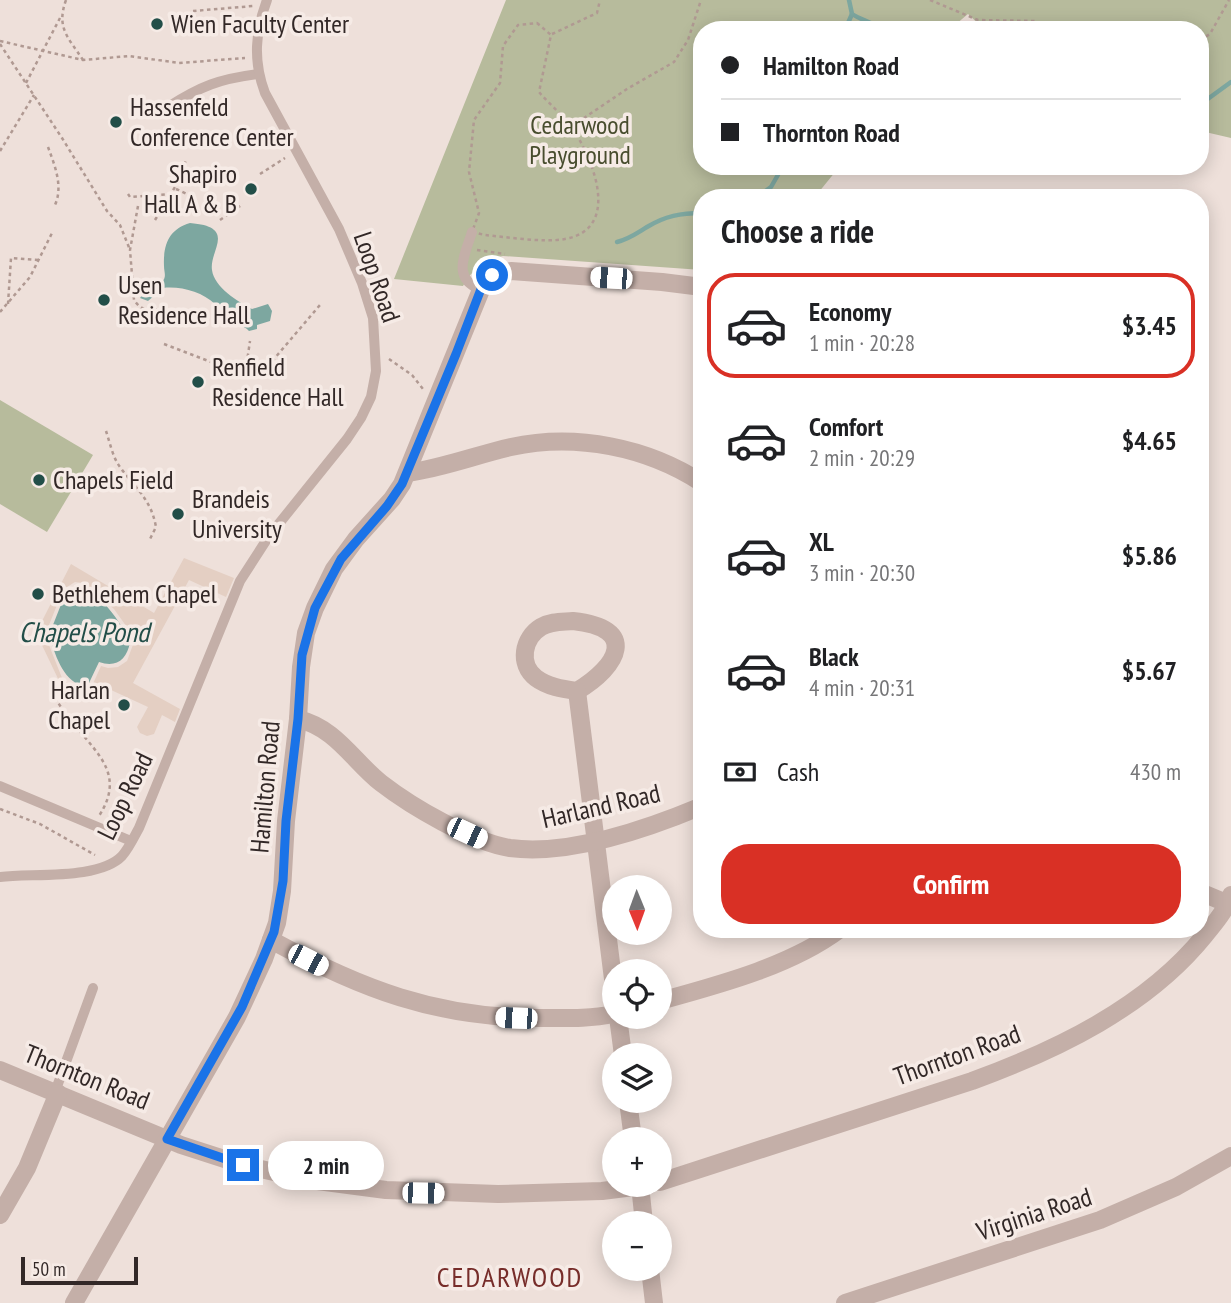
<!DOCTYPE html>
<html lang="en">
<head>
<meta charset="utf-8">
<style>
  :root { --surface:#fff; --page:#f2f2f2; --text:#202124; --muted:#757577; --line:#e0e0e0; --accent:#d93025 }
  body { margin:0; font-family:"PT Sans Narrow",sans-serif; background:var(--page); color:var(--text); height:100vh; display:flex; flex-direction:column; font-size:26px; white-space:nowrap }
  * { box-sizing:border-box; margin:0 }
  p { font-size:23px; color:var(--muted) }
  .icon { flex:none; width:38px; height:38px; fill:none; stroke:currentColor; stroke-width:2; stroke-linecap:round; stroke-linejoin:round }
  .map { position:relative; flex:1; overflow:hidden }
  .side { position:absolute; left:693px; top:189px; width:516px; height:749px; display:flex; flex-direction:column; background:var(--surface); border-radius:28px; box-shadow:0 4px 18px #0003 }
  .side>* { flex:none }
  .banner { position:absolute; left:693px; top:21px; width:516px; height:154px; border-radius:28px; box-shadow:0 4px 18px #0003; display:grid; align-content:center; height:154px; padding:0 28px; background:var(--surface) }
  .needle { width:46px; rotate:179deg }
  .fabs { position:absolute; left:602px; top:875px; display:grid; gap:14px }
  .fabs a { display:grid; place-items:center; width:70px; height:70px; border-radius:50%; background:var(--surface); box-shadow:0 4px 18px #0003; font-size:35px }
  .scale { position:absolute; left:21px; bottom:18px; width:117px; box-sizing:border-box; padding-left:7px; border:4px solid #322827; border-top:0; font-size:19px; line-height:24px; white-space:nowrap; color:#322827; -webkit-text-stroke:5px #f6ebe6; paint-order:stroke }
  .end { position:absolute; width:32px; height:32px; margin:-16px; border:9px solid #1a73e8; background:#fff; box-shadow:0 0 0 4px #fff }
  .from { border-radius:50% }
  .bubble { position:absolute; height:49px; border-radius:24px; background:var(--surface); box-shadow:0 4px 18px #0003; font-size:23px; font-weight:600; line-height:49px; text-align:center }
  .car { position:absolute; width:21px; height:42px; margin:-21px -10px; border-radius:9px; box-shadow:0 0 5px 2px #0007; background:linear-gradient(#fff 24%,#345 0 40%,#fff 0 76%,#345 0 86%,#fff 0) }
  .banner b { display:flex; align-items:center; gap:24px; height:66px; font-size:26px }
  .banner b+b { border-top:2px solid var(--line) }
  .banner i { width:18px; height:18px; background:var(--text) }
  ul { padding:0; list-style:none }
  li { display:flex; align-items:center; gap:21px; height:105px; margin:0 14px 10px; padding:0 14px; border:4px solid transparent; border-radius:28px }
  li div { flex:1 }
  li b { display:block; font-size:26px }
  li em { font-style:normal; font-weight:600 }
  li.selected { border-color:var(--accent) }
  li>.icon { width:63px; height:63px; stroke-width:1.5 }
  h2 { padding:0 28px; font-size:32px; line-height:84px }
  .pay { display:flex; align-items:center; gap:18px; height:77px; padding:0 28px; font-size:26px }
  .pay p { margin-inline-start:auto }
  .primary-button { display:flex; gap:14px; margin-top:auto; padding:14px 28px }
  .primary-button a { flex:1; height:80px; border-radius:28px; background:var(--accent); color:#fff; font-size:28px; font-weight:600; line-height:80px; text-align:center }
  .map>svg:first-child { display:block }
  .green { fill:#b7bb9c }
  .plaza { fill:#e4cfc3; fill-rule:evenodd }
  .water { fill:#7da7a0 }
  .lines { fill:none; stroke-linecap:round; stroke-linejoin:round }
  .stream { stroke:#7da7a0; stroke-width:4.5 }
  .path { stroke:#b09992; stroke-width:2.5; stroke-dasharray:3.5 3.5; stroke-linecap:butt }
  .service { stroke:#c4afa8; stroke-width:10 }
  .minor { stroke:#c4afa8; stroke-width:18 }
  .route { stroke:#1a73e8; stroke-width:9 }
  .poi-dot { fill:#224e48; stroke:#f6ebe6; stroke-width:2.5 }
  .labels { text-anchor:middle; stroke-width:7; stroke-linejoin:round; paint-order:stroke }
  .poi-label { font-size:26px; fill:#322827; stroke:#f6ebe6; text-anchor:start }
  .park-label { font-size:26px; fill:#484d2e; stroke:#f6ebe6 }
  .street-label { font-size:26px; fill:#322827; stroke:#f6ebe6 }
  .water-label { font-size:28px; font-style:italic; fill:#224e48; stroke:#f6ebe6 }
  .neighbourhood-label { font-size:28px; letter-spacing:2px; fill:#772d2a; stroke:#f6ebe6 }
</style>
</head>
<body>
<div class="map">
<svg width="1231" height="1303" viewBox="0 0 1231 1303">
  <rect width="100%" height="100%" fill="#eee0da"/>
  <!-- green -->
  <g class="green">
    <path d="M506 0H1231V138L1201 131 1200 30H985L968 14 949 30H702V166H840L814 198H702V270L503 256C484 259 472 270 463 286L394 279Z"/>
    <path d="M0 400 93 455 47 532 0 504Z"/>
  </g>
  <!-- plaza -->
  <path class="plaza" d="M184 558 234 578 226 597 189 580 133 683 180 709 175 722 162 715 154 734 147 736 140 733 137 727 148 707 111 690 93 698 68 691 62 687 40 641 41 623 71 564 113 589 116 585 125 591 124 595 154 613ZM75 582 83 583 92 589 114 609 129 630 134 642 127 661 118 667 108 668 101 666 92 686 82 690 71 686 62 678 45 635 61 595 67 587Z"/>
  <!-- water -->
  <g class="water">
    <path d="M190 223C238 227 209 250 212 270 214 287 238 302 252 309L268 304 272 311 270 321 257 325V329L249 331C243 324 236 326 230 321 224 316 221 309 215 304 202 292 181 286 163 288L148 301 140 298C146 290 157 289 162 282 167 277 164 272 164 266 163 245 169 229 190 223Z"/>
    <path d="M76 586C97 587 123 625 130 642 127 660 116 668 99 662L89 683 82 686C62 679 55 654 49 635L64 597Z"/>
  </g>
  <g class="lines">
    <!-- stream -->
    <g class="stream">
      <path d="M849 0 852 14C861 20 875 23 881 30"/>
      <path d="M845 30 852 14"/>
      <path d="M1200 101H1205L1231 82"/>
      <path d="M756 198 771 187 783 166"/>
      <path d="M617 242C629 239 637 233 647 227 665 216 681 213 702 213"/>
    </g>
    <!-- path -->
    <g class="path">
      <path d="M66 0C56 28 68 37 83 60"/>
      <path d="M930 0 978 20 1035 21 1056 30"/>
      <path d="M193 11 253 6"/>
      <path d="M537 23 551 35 539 92C549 104 563 115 572 128 593 158 622 229 565 239 544 243 507 237 485 235L472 232 479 213 469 172 474 120 500 83 503 46 518 25Z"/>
      <path d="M552 34 597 13 600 0"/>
      <path d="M1200 40 1210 34 1229 0"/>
      <path d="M0 41 83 60 129 56 179 63 245 58"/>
      <path d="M0 44 62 138 107 211 120 225 130 250"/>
      <path d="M26 83 60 18"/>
      <path d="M572 126 627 89 674 62 688 40 701 0"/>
      <path d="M48 147C55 166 64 188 54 207"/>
      <path d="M0 151 34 95"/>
      <path d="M260 174 285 158"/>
      <path d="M176 189 189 195 197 214"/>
      <path d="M128 194 130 197 171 194"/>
      <path d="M138 206 130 250 134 300C142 312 152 312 165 307"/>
      <path d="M155 220 181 177 186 159"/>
      <path d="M220 220 243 204"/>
      <path d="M477 250 505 254"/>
      <path d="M8 304 11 258 39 260"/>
      <path d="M0 312 30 277 52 233"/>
      <path d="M164 344 245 375 250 341"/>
      <path d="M248 358 268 366 320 305"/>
      <path d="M389 359 412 375 423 389"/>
      <path d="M106 431C110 443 113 458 120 467 136 489 151 499 156 527L150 539"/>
      <path d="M51 692C59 704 67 717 77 728 101 757 124 777 99 816"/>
      <path d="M0 809 40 824 95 855"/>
    </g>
    <!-- service -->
    <g class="service">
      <path d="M168 107C201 86 219 79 258 74"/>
      <path d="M472 232C465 255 451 278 481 290"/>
      <path d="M0 786 131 841"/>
      <path d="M0 877C33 873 99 880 122 856 129 848 134 837 139 828L240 581 269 536 347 439 361 418 371 397 376 371 373 318 362 283 339 229 265 93C253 61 255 32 267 0"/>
      <path d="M55 1092 93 988"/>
    </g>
    <!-- minor -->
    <g class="minor">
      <path d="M407 473C443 468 476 455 511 447 576 433 647 447 702 483"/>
      <path d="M573 621C639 628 619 666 577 691 563 689 548 687 536 678 518 664 523 638 541 627 551 621 563 622 573 621Z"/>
      <path d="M577 691 614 987"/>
      <path d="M298 719C336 728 353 761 381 783 412 807 472 842 510 848 570 856 647 829 702 806"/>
      <path d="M1200 892 1231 905"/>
      <path d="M271 940C361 989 436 1018 540 1018 565 1018 589 1019 614 1014"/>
      <path d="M660 1001C718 985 791 966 840 929"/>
      <path d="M618 1017 623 1055"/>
      <path d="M0 1070 181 1145 243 1165 310 1180 386 1190 498 1194 602 1191 649 1185"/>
      <path d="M628 1101 633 1139"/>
      <path d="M660 1182 972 1081C1057 1050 1147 1007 1205 935 1215 923 1226 910 1231 895"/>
      <path d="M640 1185 644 1223"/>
      <path d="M0 1215 27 1168 58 1093"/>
      <path d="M650 1269 654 1303"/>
      <path d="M74 1303 237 1017 264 959 277 923 282 891 286 821 298 719 301 667 306 633 315 608 334 569 356 539 392 499 402 484 483 285 492 275 511 271 662 282 702 287"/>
      <path d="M845 1303 1100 1220 1176 1187 1231 1156"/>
    </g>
  </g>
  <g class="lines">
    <!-- route -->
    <path class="route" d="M243 1165 167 1139 242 1007 274 932 283 881 286 821 298 719 302 655 315 608 341 559 387 506 402 484 456 354 481 289 492 275"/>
  </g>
  <!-- markers -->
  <g class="poi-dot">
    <circle cx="157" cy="24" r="7"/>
    <circle cx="116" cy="122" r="7"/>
    <circle cx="251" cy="189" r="7"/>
    <circle cx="104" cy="300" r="7"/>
    <circle cx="198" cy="382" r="7"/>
    <circle cx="39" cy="480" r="7"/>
    <circle cx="178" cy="514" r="7"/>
    <circle cx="38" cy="594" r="7"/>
    <circle cx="124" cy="705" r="7"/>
  </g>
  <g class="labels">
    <!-- poi labels -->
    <g class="poi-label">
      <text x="171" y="33">Wien Faculty Center</text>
      <text x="130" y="116">Hassenfeld<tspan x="130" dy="30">Conference Center</tspan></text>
      <text x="237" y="183" text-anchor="end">Shapiro<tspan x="237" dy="30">Hall A &amp; B</tspan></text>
      <text x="118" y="294">Usen<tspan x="118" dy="30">Residence Hall</tspan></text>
      <text x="212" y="376">Renfield<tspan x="212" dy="30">Residence Hall</tspan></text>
      <text x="53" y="489">Chapels Field</text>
      <text x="192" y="508">Brandeis<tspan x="192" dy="30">University</tspan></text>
      <text x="52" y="603">Bethlehem Chapel</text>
      <text x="110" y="699" text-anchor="end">Harlan<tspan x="110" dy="30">Chapel</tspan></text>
    </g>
    <!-- park labels -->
    <g class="park-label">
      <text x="580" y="134">Cedarwood<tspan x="580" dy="30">Playground</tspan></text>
    </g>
    <!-- street labels -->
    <g class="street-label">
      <text transform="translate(377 277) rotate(71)" y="9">Loop Road</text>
      <text transform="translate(265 787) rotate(-85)" y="9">Hamilton Road</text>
      <text transform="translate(125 796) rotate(-64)" y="9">Loop Road</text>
      <text transform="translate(601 806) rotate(-13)" y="9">Harland Road</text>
      <text transform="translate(957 1055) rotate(-20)" y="9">Thornton Road</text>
      <text transform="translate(87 1077) rotate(22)" y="9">Thornton Road</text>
      <text transform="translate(1034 1214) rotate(-18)" y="9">Virginia Road</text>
    </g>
    <!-- water labels -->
    <g class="water-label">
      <text x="84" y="642">Chapels Pond</text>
    </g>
    <!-- neighbourhood labels -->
    <g class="neighbourhood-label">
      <text x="510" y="1287">CEDARWOOD</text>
    </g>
  </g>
</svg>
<div class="fabs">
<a><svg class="needle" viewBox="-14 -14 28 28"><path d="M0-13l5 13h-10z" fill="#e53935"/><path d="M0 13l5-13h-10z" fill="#757577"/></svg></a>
<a><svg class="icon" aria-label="locate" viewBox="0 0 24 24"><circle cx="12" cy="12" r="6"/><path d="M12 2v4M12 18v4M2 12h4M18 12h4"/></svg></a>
<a><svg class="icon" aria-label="layers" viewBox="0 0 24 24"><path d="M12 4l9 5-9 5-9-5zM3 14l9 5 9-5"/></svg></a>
<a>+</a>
<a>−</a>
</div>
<div class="scale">50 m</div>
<i class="end from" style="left:492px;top:275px"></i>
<i class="end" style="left:243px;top:1165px"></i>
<div class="bubble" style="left:268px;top:1141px;width:116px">2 min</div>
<i class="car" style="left:611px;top:278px;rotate:274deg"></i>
<i class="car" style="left:467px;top:833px;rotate:115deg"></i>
<i class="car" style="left:308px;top:960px;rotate:117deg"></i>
<i class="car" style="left:516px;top:1018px;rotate:272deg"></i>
<i class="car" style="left:423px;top:1193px;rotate:91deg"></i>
<div class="banner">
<b><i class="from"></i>Hamilton Road</b>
<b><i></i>Thornton Road</b>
</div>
<section class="side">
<h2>Choose a ride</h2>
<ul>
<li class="selected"><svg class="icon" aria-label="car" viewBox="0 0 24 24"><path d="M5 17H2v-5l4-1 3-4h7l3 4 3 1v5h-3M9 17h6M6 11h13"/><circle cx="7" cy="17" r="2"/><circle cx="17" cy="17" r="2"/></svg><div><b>Economy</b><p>1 min · 20:28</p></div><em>$3.45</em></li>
<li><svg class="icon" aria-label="car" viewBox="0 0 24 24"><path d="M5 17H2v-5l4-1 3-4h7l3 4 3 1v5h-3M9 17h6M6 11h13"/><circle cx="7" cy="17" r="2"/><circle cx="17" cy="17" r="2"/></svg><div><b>Comfort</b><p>2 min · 20:29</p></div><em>$4.65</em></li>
<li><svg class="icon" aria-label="car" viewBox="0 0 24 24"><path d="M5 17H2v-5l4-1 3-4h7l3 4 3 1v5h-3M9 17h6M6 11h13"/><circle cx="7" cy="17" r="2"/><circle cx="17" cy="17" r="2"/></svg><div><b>XL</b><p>3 min · 20:30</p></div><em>$5.86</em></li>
<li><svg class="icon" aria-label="car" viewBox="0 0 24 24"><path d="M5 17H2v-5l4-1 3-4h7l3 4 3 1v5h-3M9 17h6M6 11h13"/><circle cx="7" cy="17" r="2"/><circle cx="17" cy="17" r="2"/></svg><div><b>Black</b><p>4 min · 20:31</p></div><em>$5.67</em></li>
</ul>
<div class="pay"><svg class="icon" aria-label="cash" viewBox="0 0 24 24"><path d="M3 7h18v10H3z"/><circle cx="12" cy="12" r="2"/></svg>Cash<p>430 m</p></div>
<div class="primary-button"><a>Confirm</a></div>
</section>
</div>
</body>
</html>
